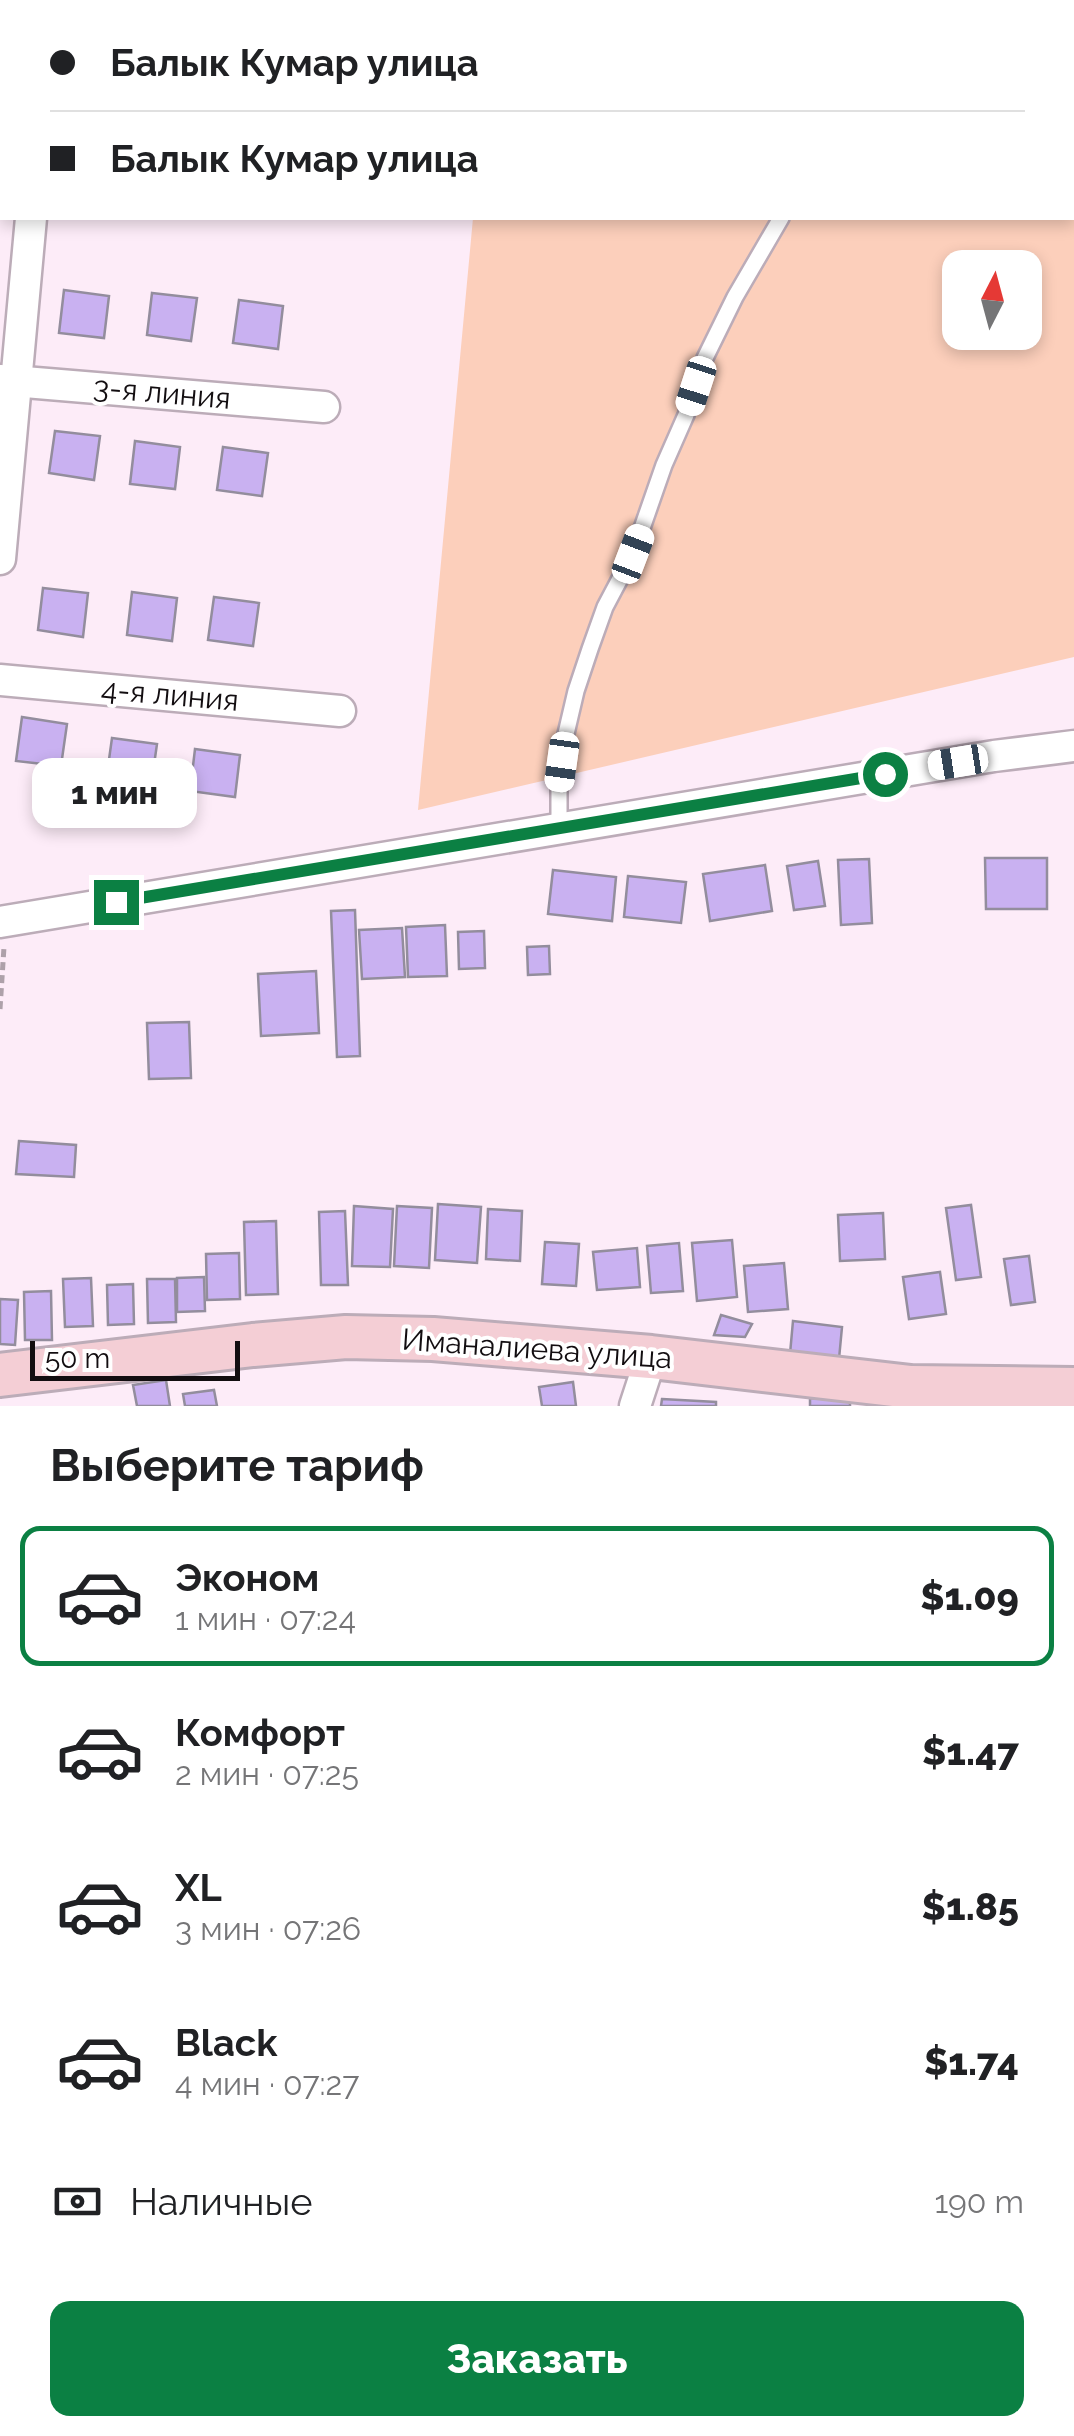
<!DOCTYPE html>
<html lang="ru">
<head>
<meta charset="utf-8">
<style>
  :root { --surface:#fff; --page:#f2f2f2; --text:#202124; --muted:#757577; --line:#e0e0e0; --accent:#0b8043 }
  body { margin:0; font-family:Raleway,sans-serif; background:var(--page); color:var(--text); height:100vh; display:flex; flex-direction:column; font-size:38px; white-space:nowrap }
  * { box-sizing:border-box; margin:0 }
  p { font-size:32px; color:var(--muted) }
  .icon { flex:none; width:55px; height:55px; fill:none; stroke:currentColor; stroke-width:2; stroke-linecap:round; stroke-linejoin:round }
  .map { position:relative; height:1406px; overflow:hidden }
  .details { display:flex; flex-direction:column; background:var(--surface); flex:1 }
  .details>* { flex:none }
  .guide { position:absolute; left:0px; top:0px; width:1075px; height:220px; box-shadow:0 5px 15px #0003; display:grid; align-content:center; height:220px; padding:0 50px; background:var(--surface) }
  .needle { width:65px; rotate:6deg }
  .tools { position:absolute; left:942px; top:250px; display:grid; gap:20px }
  .tools a { display:grid; place-items:center; width:100px; height:100px; border-radius:20px; background:var(--surface); box-shadow:0 5px 15px #0003; font-size:50px }
  .scale { position:absolute; left:30px; bottom:25px; width:210px; box-sizing:border-box; padding-left:10px; border:5px solid #120d10; border-top:0; font-size:28px; line-height:35px; white-space:nowrap; color:#120d10; -webkit-text-stroke:8px #fff; paint-order:stroke }
  .end { position:absolute; width:45px; height:45px; margin:-22px; border:12px solid #0b8043; background:#fff; box-shadow:0 0 0 5px #fff }
  .from { border-radius:50% }
  .bubble { position:absolute; height:70px; border-radius:20px; background:var(--surface); box-shadow:0 5px 15px #0003; font-size:32px; font-weight:800; line-height:70px; text-align:center }
  .car { position:absolute; width:30px; height:60px; margin:-30px -15px; border-radius:12px; box-shadow:0 0 8px 2px #0007; background:linear-gradient(#fff 24%,#345 0 40%,#fff 0 76%,#345 0 86%,#fff 0) }
  .guide b { display:flex; align-items:center; gap:35px; height:95px; font-size:38px }
  .guide b+b { border-top:2px solid var(--line) }
  .guide i { width:25px; height:25px; background:var(--text) }
  ul { padding:0; list-style:none }
  li { display:flex; align-items:center; gap:30px; height:140px; margin:0 20px 15px; padding:0 30px; border:5px solid transparent; border-radius:20px }
  li div { flex:1 }
  li b { display:block; font-size:38px }
  li em { font-style:normal; font-weight:800 }
  li.active { border-color:var(--accent) }
  li>.icon { width:90px; height:90px; stroke-width:1.5 }
  h2 { padding:0 50px; font-size:45px; line-height:120px }
  .pay { display:flex; align-items:center; gap:25px; height:110px; padding:0 50px; font-size:38px }
  .pay p { margin-inline-start:auto }
  .cta { display:flex; gap:20px; margin-top:auto; padding:20px 50px }
  .cta a { flex:1; height:115px; border-radius:20px; background:var(--accent); color:#fff; font-size:40px; font-weight:800; line-height:115px; text-align:center }
  .map>svg:first-child { display:block }
  .green { fill:#fccfbb; fill-rule:evenodd }
  .building { fill:#c9b1f1; stroke:#938d9d; stroke-width:2.5 }
  .lines { fill:none; stroke-linecap:round; stroke-linejoin:round }
  .lane-casing { stroke:#bcacb8; stroke-width:20 }
  .street-casing { stroke:#bcacb8; stroke-width:35 }
  .secondary-casing { stroke:#bcacb8; stroke-width:48 }
  .path { stroke:#aea1aa; stroke-width:5; stroke-dasharray:8 5; stroke-linecap:butt }
  .lane { stroke:#fff; stroke-width:15 }
  .street { stroke:#fff; stroke-width:30 }
  .secondary { stroke:#f4ced5; stroke-width:42 }
  .route { stroke:#0b8043; stroke-width:12 }
  .labels { text-anchor:middle; stroke-width:8; stroke-linejoin:round; paint-order:stroke }
  .street-label { font-size:30px; fill:#120d10; stroke:#fff }
</style>
</head>
<body>
<div class="map">
<svg width="1074" height="1406" viewBox="0 0 1074 1406">
  <rect width="100%" height="100%" fill="#fdecf8"/>
  <!-- green -->
  <path class="green" d="M494 0H1074V657L418 810 473 218H1072V2H493ZM960 268H1025V332H960Z"/>
  <!-- building -->
  <g class="building">
    <rect x="98" y="0" width="46" height="2"/>
    <path d="M268 0H297L313 2H267Z"/>
    <path d="M64 290 109 296 104 338 59 333Z"/>
    <path d="M152 293 197 298 191 341 147 335Z"/>
    <path d="M239 300 283 306 278 349 233 343Z"/>
    <path d="M55 431 100 436 94 480 49 473Z"/>
    <path d="M135 441 180 447 175 489 130 484Z"/>
    <path d="M223 447 268 453 262 496 217 490Z"/>
    <path d="M43 588 88 593 83 637 38 630Z"/>
    <path d="M132 592 177 598 172 641 127 635Z"/>
    <path d="M214 597 259 603 253 646 208 640Z"/>
    <path d="M22 717 67 724 61 766 16 761Z"/>
    <path d="M112 738 157 744 151 786 106 781Z"/>
    <path d="M195 749 240 755 235 797 190 791Z"/>
    <path d="M985 858H1047V909H986Z"/>
    <path d="M869 859 872 923 841 925 838 860Z"/>
    <path d="M818 861 825 906 794 910 787 866Z"/>
    <path d="M765 865 772 911 710 921 703 874Z"/>
    <path d="M553 870 616 877 612 921 548 914Z"/>
    <path d="M628 876 686 882 681 923 624 917Z"/>
    <path d="M355 910 360 1056 337 1057 331 911Z"/>
    <path d="M445 925 447 976 408 977 406 927Z"/>
    <path d="M402 928 405 977 362 979 359 930Z"/>
    <path d="M484 931 485 968 459 969 458 932Z"/>
    <path d="M549 946 550 974 528 975 527 947Z"/>
    <path d="M316 971 319 1033 261 1036 258 974Z"/>
    <path d="M189 1022 191 1078 149 1079 147 1023Z"/>
    <path d="M19 1141 76 1145 74 1177 16 1174Z"/>
    <path d="M438 1204 481 1207 477 1263 435 1260Z"/>
    <path d="M971 1205 981 1277 956 1280 946 1208Z"/>
    <path d="M354 1206 393 1209 390 1267 352 1266Z"/>
    <path d="M397 1206 432 1208 429 1268 394 1266Z"/>
    <path d="M488 1209 522 1211 520 1261 486 1259Z"/>
    <path d="M345 1211 348 1285H321L319 1212Z"/>
    <path d="M883 1213 885 1259 840 1261 838 1215Z"/>
    <path d="M276 1221 278 1294 246 1295 244 1222Z"/>
    <path d="M732 1240 737 1297 697 1301 692 1243Z"/>
    <path d="M545 1242 579 1244 576 1286 542 1284Z"/>
    <path d="M679 1243 683 1291 651 1293 647 1246Z"/>
    <path d="M637 1248 640 1287 597 1290 593 1252Z"/>
    <path d="M239 1253 240 1299 207 1300 206 1254Z"/>
    <path d="M1029 1256 1035 1302 1011 1305 1004 1259Z"/>
    <path d="M784 1263 788 1309 748 1312 744 1266Z"/>
    <path d="M940 1272 946 1314 909 1319 903 1277Z"/>
    <path d="M204 1277 205 1311 177 1312V1278Z"/>
    <path d="M91 1278 93 1326 65 1327 63 1279Z"/>
    <path d="M147 1279H175L176 1322 148 1323Z"/>
    <path d="M133 1284 134 1324 108 1325 107 1285Z"/>
    <path d="M51 1291 52 1340H25L24 1292Z"/>
    <path d="M0 1299 18 1300 15 1345 0 1344Z"/>
    <path d="M721 1315 752 1324 745 1337 714 1335Z"/>
    <path d="M793 1321 842 1327 839 1359 790 1354Z"/>
    <path d="M166 1380 170 1406H137L133 1385Z"/>
    <path d="M573 1382 576 1406H542L539 1387Z"/>
    <path d="M214 1390 217 1406H185L183 1394Z"/>
    <path d="M810 1398 850 1400V1406H810Z"/>
    <path d="M662 1399 716 1402V1406H661Z"/>
  </g>
  <g class="lines">
    <defs>
      <g id="lane">
        <path d="M907 2 908 0"/>
        <path d="M559 828V786L565 738 576 691 590 649 605 607 633 554 664 465 686 415 705 358 735 297 781 218"/>
      </g>
      <g id="street">
        <path d="M51 2V0"/>
        <path d="M0 75H2"/>
        <path d="M0 380 324 407"/>
        <path d="M0 559 31 218"/>
        <path d="M0 680 340 711"/>
        <path d="M0 922 994 756 1074 746"/>
        <path d="M635 1406 651 1357"/>
      </g>
      <path id="secondary" d="M0 1375 253 1345 346 1337 433 1339 651 1357 911 1387 1074 1389"/>
    </defs>
    <!-- lane casing -->
    <use href="#lane" class="lane-casing"/>
    <!-- street casing -->
    <use href="#street" class="street-casing"/>
    <!-- secondary casing -->
    <use href="#secondary" class="secondary-casing"/>
    <!-- path -->
    <path class="path" d="M0 1009 4 947"/>
    <!-- lane -->
    <use href="#lane" class="lane"/>
    <!-- street -->
    <use href="#street" class="street"/>
    <!-- secondary -->
    <use href="#secondary" class="secondary"/>
  </g>
  <g class="lines">
    <!-- route -->
    <path class="route" d="M116 902 885 774"/>
  </g>
  <g class="labels">
    <!-- street labels -->
    <g class="street-label">
      <text transform="translate(162 393) rotate(5)" y="10">3-я линия</text>
      <text transform="translate(170 695) rotate(5)" y="10">4-я линия</text>
      <text transform="translate(537 1349) rotate(4)" y="10">Иманалиева улица</text>
    </g>
  </g>
</svg>
<div class="tools">
<a><svg class="needle" viewBox="-14 -14 28 28"><path d="M0-13l5 13h-10z" fill="#e53935"/><path d="M0 13l5-13h-10z" fill="#757577"/></svg></a>
</div>
<div class="scale">50 m</div>
<i class="end from" style="left:885px;top:774px"></i>
<i class="end" style="left:116px;top:902px"></i>
<div class="bubble" style="left:32px;top:758px;width:165px">1 мин</div>
<i class="car" style="left:696px;top:386px;rotate:198deg"></i>
<i class="car" style="left:633px;top:554px;rotate:21deg"></i>
<i class="car" style="left:562px;top:762px;rotate:188deg"></i>
<i class="car" style="left:958px;top:762px;rotate:261deg"></i>
<div class="guide">
<b><i class="from"></i>Балык Кумар улица</b>
<b><i></i>Балык Кумар улица</b>
</div>
</div>
<section class="details">
<h2>Выберите тариф</h2>
<ul>
<li class="active"><svg class="icon" aria-label="car" viewBox="0 0 24 24"><path d="M5 17H2v-5l4-1 3-4h7l3 4 3 1v5h-3M9 17h6M6 11h13"/><circle cx="7" cy="17" r="2"/><circle cx="17" cy="17" r="2"/></svg><div><b>Эконом</b><p>1 мин · 07:24</p></div><em>$1.09</em></li>
<li><svg class="icon" aria-label="car" viewBox="0 0 24 24"><path d="M5 17H2v-5l4-1 3-4h7l3 4 3 1v5h-3M9 17h6M6 11h13"/><circle cx="7" cy="17" r="2"/><circle cx="17" cy="17" r="2"/></svg><div><b>Комфорт</b><p>2 мин · 07:25</p></div><em>$1.47</em></li>
<li><svg class="icon" aria-label="car" viewBox="0 0 24 24"><path d="M5 17H2v-5l4-1 3-4h7l3 4 3 1v5h-3M9 17h6M6 11h13"/><circle cx="7" cy="17" r="2"/><circle cx="17" cy="17" r="2"/></svg><div><b>XL</b><p>3 мин · 07:26</p></div><em>$1.85</em></li>
<li><svg class="icon" aria-label="car" viewBox="0 0 24 24"><path d="M5 17H2v-5l4-1 3-4h7l3 4 3 1v5h-3M9 17h6M6 11h13"/><circle cx="7" cy="17" r="2"/><circle cx="17" cy="17" r="2"/></svg><div><b>Black</b><p>4 мин · 07:27</p></div><em>$1.74</em></li>
</ul>
<div class="pay"><svg class="icon" aria-label="cash" viewBox="0 0 24 24"><path d="M3 7h18v10H3z"/><circle cx="12" cy="12" r="2"/></svg>Наличные<p>190 m</p></div>
<div class="cta"><a>Заказать</a></div>
</section>
</body>
</html>
